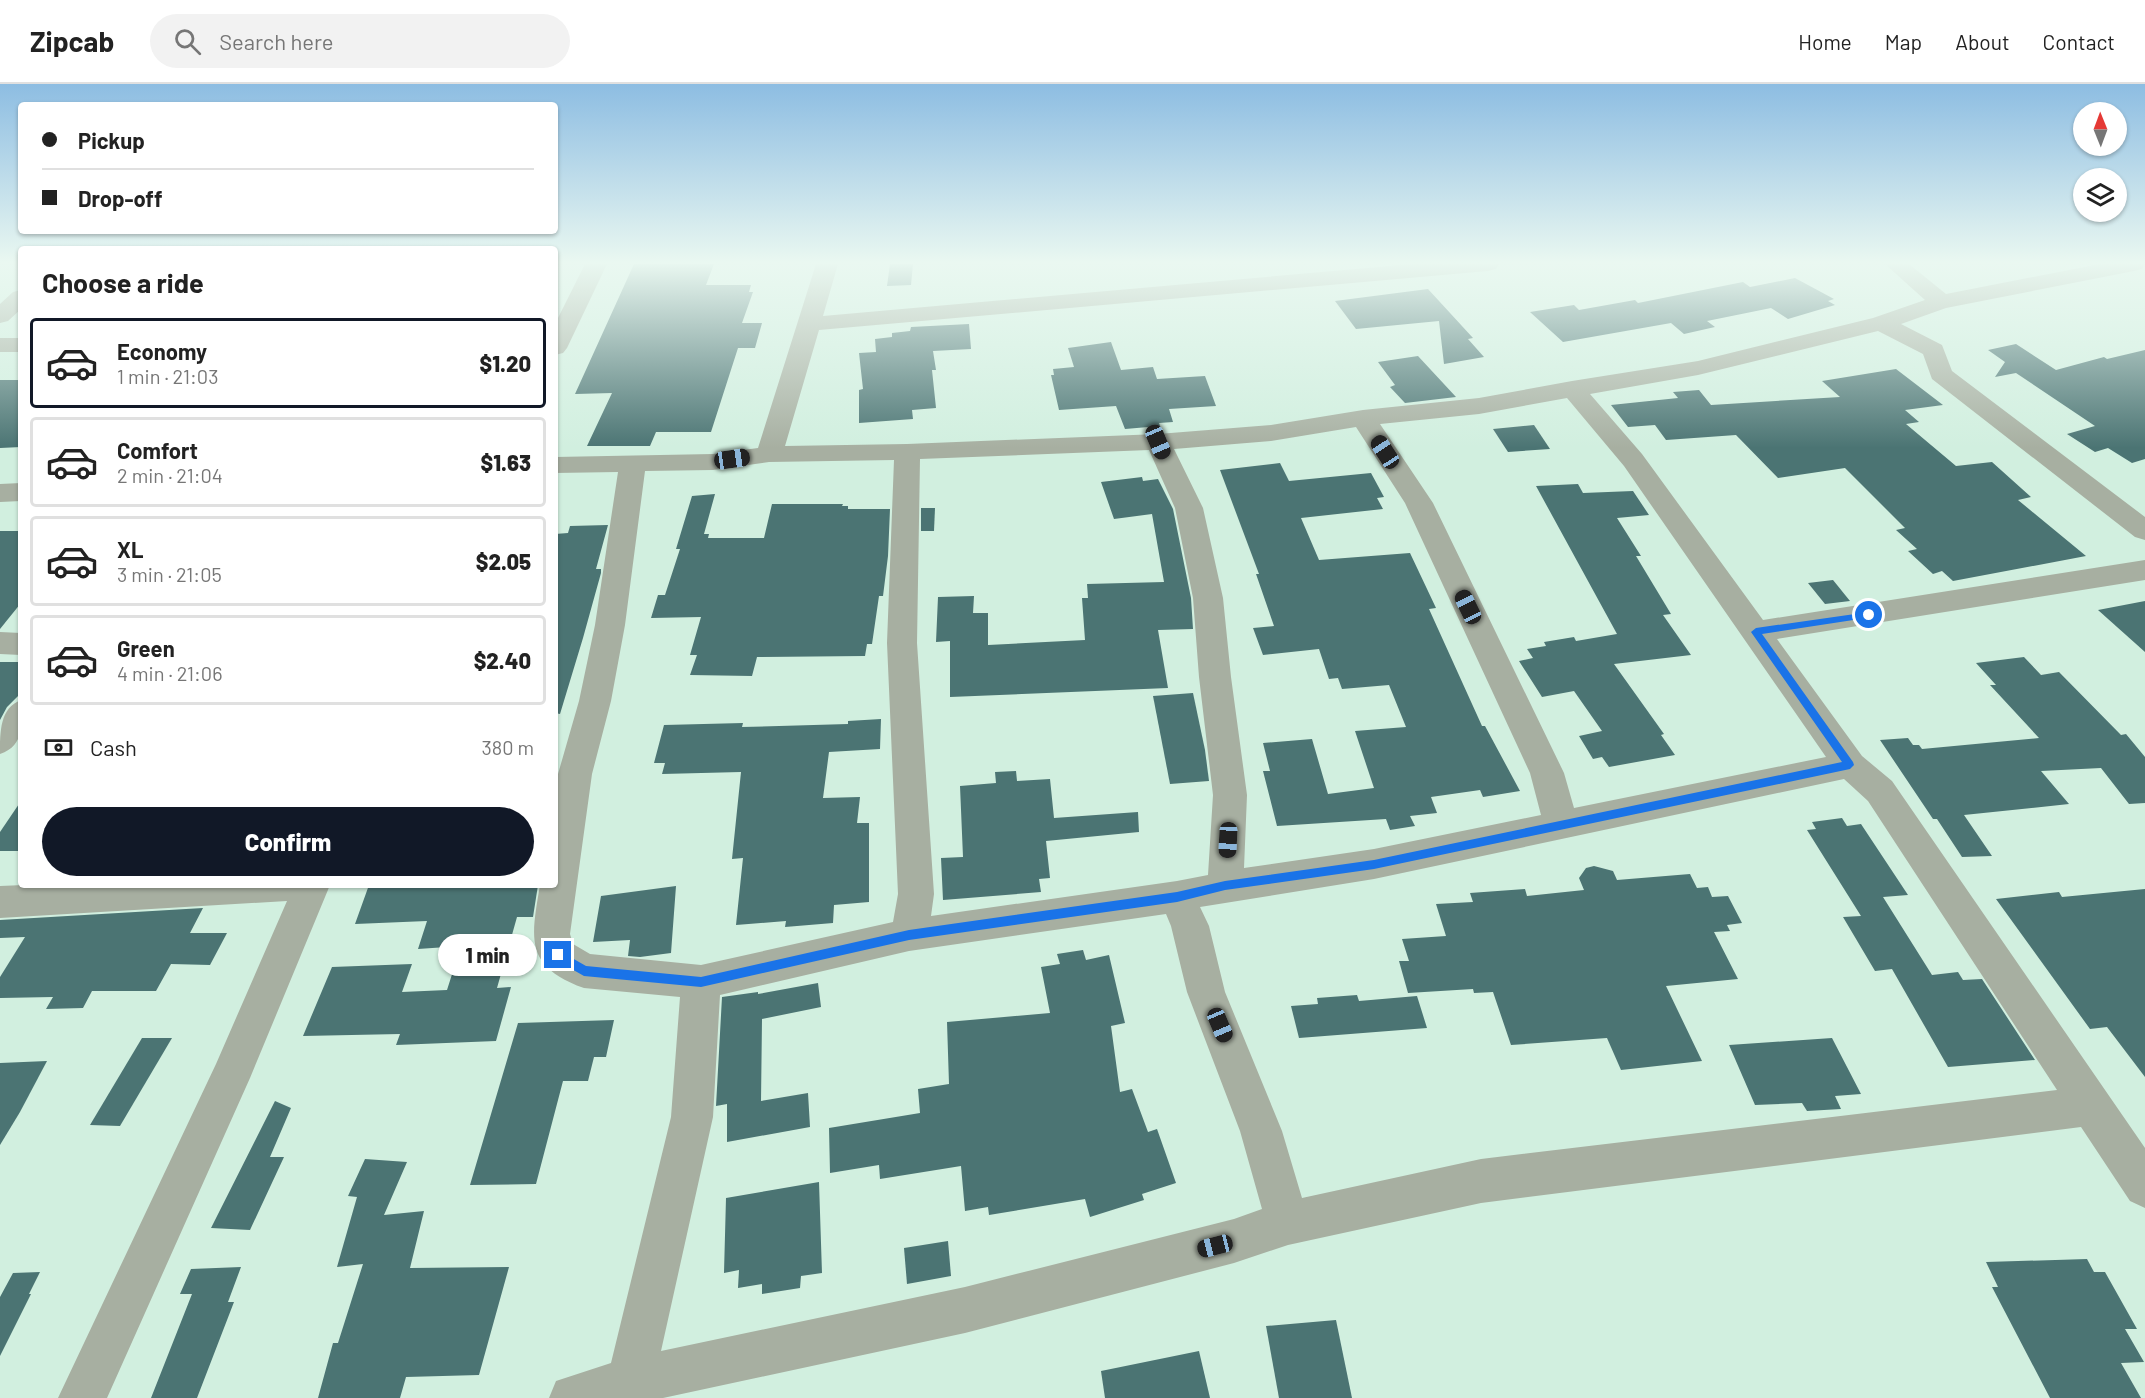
<!DOCTYPE html>
<html lang="en">
<head>
<meta charset="utf-8">
<style>
  :root { --surface:#fff; --page:#f2f2f2; --text:#222; --muted:#767676; --line:#e0e0e0; --accent:#111827 }
  body { margin:0; font-family:Barlow,sans-serif; background:var(--page); color:var(--text); height:100vh; display:flex; flex-direction:column; font-size:22px; white-space:nowrap }
  * { box-sizing:border-box; margin:0 }
  p { font-size:20px; color:var(--muted) }
  .icon { flex:none; width:33px; height:33px; fill:none; stroke:currentColor; stroke-width:2; stroke-linecap:round; stroke-linejoin:round }
  .map { position:relative; flex:1; overflow:hidden }
  .side { position:absolute; left:18px; top:162px; width:540px; height:642px; display:flex; flex-direction:column; background:var(--surface); border-radius:6px; box-shadow:0 2px 4px #0004 }
  .side>* { flex:none }
  .hud { position:absolute; left:18px; top:18px; width:540px; height:132px; border-radius:6px; box-shadow:0 2px 4px #0004; display:grid; align-content:center; height:132px; padding:0 24px; background:var(--surface) }
  .needle { width:39px; rotate:359deg }
  .tools { position:absolute; left:2073px; top:18px; display:grid; gap:12px }
  .tools a { display:grid; place-items:center; width:54px; height:54px; border-radius:50%; background:var(--surface); box-shadow:0 2px 4px #0004; font-size:30px }
  .end { position:absolute; width:27px; height:27px; margin:-14px; border:8px solid #1a73e8; background:#fff; box-shadow:0 0 0 3px #fff }
  .from { border-radius:50% }
  .bubble { position:absolute; height:42px; border-radius:21px; background:var(--surface); box-shadow:0 2px 4px #0004; font-size:20px; font-weight:800; line-height:42px; text-align:center }
  .car { position:absolute; width:18px; height:36px; margin:-18px -9px; border-radius:8px; box-shadow:0 0 4px 2px #0007; background:linear-gradient(#222 24%,#8ab4d8 0 40%,#222 0 76%,#8ab4d8 0 86%,#222 0) }
  .hud b { display:flex; align-items:center; gap:21px; height:57px; font-size:22px }
  .hud b+b { border-top:2px solid var(--line) }
  .hud i { width:15px; height:15px; background:var(--text) }
  ul { padding:0; list-style:none }
  li { display:flex; align-items:center; gap:18px; height:90px; margin:0 12px 9px; padding:0 12px; border:3px solid var(--line); border-radius:6px }
  li div { flex:1 }
  li b { display:block; font-size:22px }
  li em { font-style:normal; font-weight:800 }
  li.on { border-color:var(--accent) }
  li>.icon { width:54px; height:54px; stroke-width:1.5 }
  h2 { padding:0 24px; font-size:27px; line-height:72px }
  .pay { display:flex; align-items:center; gap:15px; height:66px; padding:0 24px; font-size:22px }
  .pay p { margin-inline-start:auto }
  .action { display:flex; gap:12px; margin-top:auto; padding:12px 24px }
  .action a { flex:1; height:69px; border-radius:36px; background:var(--accent); color:#fff; font-size:24px; font-weight:800; line-height:69px; text-align:center }
  header { display:flex; align-items:center; gap:36px; box-sizing:border-box; height:84px; padding:0 30px; background:var(--surface); border-bottom:2px solid var(--line) }
  header strong { font-size:28px }
  nav { display:flex; gap:33px; margin-inline-start:auto; font-size:21px }
  .search { width:420px; height:54px; background:var(--page); display:flex; align-items:center; gap:15px; box-sizing:border-box; padding:0 21px; border-radius:33px; color:var(--muted); font-size:22px }
  .map>svg:first-child { display:block }
  .building { fill:#4b7473 }
  .lines { fill:none; stroke-linecap:round; stroke-linejoin:round }
  .minor { fill:#a7afa1; fill-rule:evenodd }
  .route { fill:#1a73e8 }
</style>
</head>
<body>
<header>
<strong>Zipcab</strong>
<div class="search"><svg class="icon" aria-label="search" viewBox="0 0 24 24"><circle cx="10" cy="10" r="6"/><path d="M15 15l6 6"/></svg>Search here</div>
<nav><a>Home</a><a>Map</a><a>About</a><a>Contact</a></nav>
</header>
<div class="map">
<svg width="2145" height="1314" viewBox="0 0 2145 1314">
  <rect width="100%" height="100%" fill="#d1efdf"/>
  <!-- building -->
  <g class="building">
    <path d="M634 180H714L706 201H751L749 208H753L742 239H762L755 264H738L711 348H656L650 362H587L612 309 575 310Z"/>
    <path d="M890 180H913L911 201 887 202Z"/>
    <path d="M1795 194 1834 215 1828 217 1835 221 1788 235 1771 224 1707 237 1715 243 1684 250 1671 239 1563 258 1530 228 1574 221 1579 226 1635 216 1638 219 1743 198 1750 203Z"/>
    <path d="M1428 205 1473 254 1468 255 1484 273 1444 280 1439 237 1356 245 1335 217Z"/>
    <path d="M969 240 971 265 933 267 936 286H932L936 324 912 326 913 335 859 339V306L863 305 859 269 876 268 875 255 892 253V249L910 247 911 243Z"/>
    <path d="M1111 258 1121 286 1153 283 1157 295 1205 292 1216 322 1169 325 1173 338 1159 339 1160 342 1125 345 1116 322 1059 326 1051 291H1054L1053 285 1074 283 1068 264Z"/>
    <path d="M2016 260 2056 286 2104 273 2107 275 2145 266V375L2132 379 2108 364 2095 368 2067 350 2095 342 2016 289 1995 293 2005 278 1988 266Z"/>
    <path d="M1418 272 1456 313 1405 319 1390 303 1395 301 1378 278Z"/>
    <path d="M1896 285 1943 321 1905 326 1919 338 1906 340 1956 382 1992 378 2031 413 2018 416 2086 472 1953 497 1942 487 1933 490 1908 467 1917 465 1896 446 1905 444 1845 384 1778 394 1736 351 1666 356 1655 341 1628 343 1611 321 1678 314 1673 308 1699 306 1711 321 1840 313 1822 297Z"/>
    <path d="M0 296H21V363L0 364Z"/>
    <path d="M1534 341 1550 365 1508 368 1493 345Z"/>
    <path d="M1280 379 1289 397 1371 389 1384 413 1377 414 1383 425 1301 434 1319 476 1410 469 1436 524 1429 525 1482 642H1485L1520 707 1483 713 1480 706 1431 713 1437 729 1410 732 1415 742 1390 746 1386 735 1277 742 1263 687H1270L1263 659 1312 655 1328 710 1374 704 1355 647 1406 643 1389 601 1342 605 1338 594 1329 595 1319 565 1263 571 1253 544 1274 542 1256 490H1259L1220 386Z"/>
    <path d="M1142 393 1143 397 1158 395 1173 425 1191 514 1193 545 1158 546 1168 604 950 613V557L936 558 938 513 974 512 973 529H988V561L1085 556 1082 514H1088L1087 500 1164 498 1152 430 1114 435 1101 398Z"/>
    <path d="M1578 400 1583 409 1633 407 1649 431 1617 434 1641 472H1636L1671 530 1663 531 1691 571 1614 580 1664 650 1661 651 1675 671 1609 683 1602 673 1593 675 1579 652 1602 647 1574 607 1542 613 1519 577 1533 574 1527 565 1546 562 1544 558 1574 553 1576 557 1617 550 1536 402Z"/>
    <path d="M715 410 704 450H709L708 454H764L772 420H843L842 422H848V425H890L888 472 883 512H879L872 560H867L865 572 757 573 752 592 690 591 697 571H690L701 533 651 534 658 511H665L680 465H676L692 412Z"/>
    <path d="M921 424H935L934 447H921Z"/>
    <path d="M608 441 596 485H601V489L583 554 560 630 555 629V450L568 449 570 442Z"/>
    <path d="M0 447H21V519L0 545Z"/>
    <path d="M1833 496 1850 517 1825 520 1808 499Z"/>
    <path d="M2145 517V568L2098 526Z"/>
    <path d="M2024 573 2041 591 2059 588 2121 651 2126 650 2145 673V719L2129 720 2101 684 2041 687 2069 720 1964 731 1992 772 1962 773 1937 735H1933L1880 656 1908 654 1913 661H1919L1922 665 2039 654 1990 601H1996L1976 579Z"/>
    <path d="M0 578H21V609L7 623 0 636Z"/>
    <path d="M1193 609 1205 666 1209 697 1170 700 1153 612Z"/>
    <path d="M881 635 880 665 829 668 823 714 860 713 857 739H869V818L834 821 833 839 785 843 786 837 736 841 743 774 732 775 741 688 662 690 665 679H654L664 641 743 639 742 643 848 640V637Z"/>
    <path d="M1016 687 1017 697 1050 695 1054 734 1138 728 1139 748 1046 757 1050 794 1039 795 1041 808 943 816 941 774 963 773 960 702 996 699 995 688Z"/>
    <path d="M21 717V767H0V748Z"/>
    <path d="M1842 734 1847 742 1861 740 1908 811 1883 813 1932 891 1958 888 1963 896 1982 895 2035 976 1948 983 1892 885 1875 887 1843 833 1861 832 1807 746 1816 745 1812 738Z"/>
    <path d="M1594 782 1613 787 1617 796 1690 790 1697 804 1708 803 1712 813 1728 812 1742 839 1727 841 1730 847 1714 848 1738 895 1666 902 1702 977 1621 986 1607 954 1511 961 1493 908 1474 909 1473 905 1408 909 1399 877H1409L1402 855 1446 852 1436 820 1473 818 1470 809 1525 805 1527 812 1584 806 1579 794 1586 784Z"/>
    <path d="M369 801H538L533 833H517L497 904 511 903 496 957 396 961 400 950 303 952 332 883 412 880 402 908 447 906 461 862 418 865 427 837 355 840Z"/>
    <path d="M676 802 671 869 640 873 628 872 630 856 593 858 601 812Z"/>
    <path d="M2145 805V993L2107 943 2090 945 1996 815 2059 808 2062 813Z"/>
    <path d="M203 824 190 849H227L210 881 171 880 156 907H92L83 924 46 925 53 913 0 914V893L25 853 0 854V836Z"/>
    <path d="M1083 866 1086 876 1109 871 1125 939 1111 942 1120 1008 1132 1005 1148 1048 1157 1045 1176 1099 1142 1110 1144 1116 1090 1133 1085 1115 989 1131 988 1123 965 1127 961 1082 880 1095 879 1081 830 1089 829 1044 920 1029 918 1005 949 1000 947 938 1050 929 1041 883 1060 880 1057 870Z"/>
    <path d="M818 899 821 923 762 935 761 1017 808 1009 810 1043 727 1058V1020L716 1022 722 913 758 908V910Z"/>
    <path d="M1357 911 1359 917 1417 912 1427 944 1299 954 1291 922 1318 920 1317 914Z"/>
    <path d="M614 936 606 973H594L588 997H563L536 1100 470 1101 518 939Z"/>
    <path d="M142 954H172L120 1042 90 1041Z"/>
    <path d="M1832 954 1861 1010 1835 1012 1841 1025 1807 1027 1802 1019 1755 1021 1729 961Z"/>
    <path d="M47 977 20 1028 0 1061V979Z"/>
    <path d="M275 1017 291 1024 270 1073H284L250 1146 211 1144Z"/>
    <path d="M365 1075 407 1078 384 1131 424 1127 410 1184 509 1183 479 1291 406 1293 400 1314H318L333 1259H338L363 1180 337 1183 357 1113 348 1112Z"/>
    <path d="M819 1098 822 1189 801 1192 800 1204 762 1210V1200L738 1204 739 1186 724 1189 726 1114Z"/>
    <path d="M948 1157 951 1192 907 1200 904 1164Z"/>
    <path d="M2087 1175 2094 1188H2105L2137 1245H2125L2144 1278 2121 1279 2141 1314H2050L1992 1203H1998L1986 1178Z"/>
    <path d="M241 1183 228 1218H234L197 1314H151L192 1210H180L191 1185Z"/>
    <path d="M40 1188 29 1210H31L0 1272V1213L13 1189Z"/>
    <path d="M1336 1236 1352 1314H1279L1266 1242Z"/>
    <path d="M1199 1267 1210 1314H1105L1101 1287Z"/>
  </g>
  <g class="lines">
    <!-- minor -->
    <g class="minor">
      <path d="M585 180H607L567 264 563 269 555 271V240Z"/>
      <path d="M816 180H838L823 232 1413 180H1499L1496 185 1488 187 819 246 785 362 907 360 1158 350 1271 341 1363 326 1479 314 1572 297 1698 277 1873 234 1925 216 1885 180H1909L1946 210 2100 180H2145L2142 185 2134 187 1946 224 1901 240 1942 261 1952 287 2145 433V456L2135 453 1932 295 1923 270 1878 247 1698 291 1590 310 1642 370 1763 536 2145 476V496L1777 555 1862 672 1892 697 2145 1064V1124L2130 1117 2081 1043 1481 1119 1288 1161 1234 1179 965 1249 663 1314H549L556 1297 611 1279 671 1033 680 913 584 904C524 882 531 855 540 801H555V709L558 690 579 617 595 541 618 388 555 389V373L713 370 758 364ZM1567 314 1624 382 1826 673 1574 724 1564 689 1433 419 1380 340 1479 330ZM1356 343 1405 419 1530 689 1541 731 1374 765 1244 784 1247 711 1231 593 1223 514 1203 424 1174 365 1271 357ZM1149 366 1175 424 1193 514 1199 593 1213 711 1208 791 1177 797 931 832 934 810 917 559 920 375ZM894 376 887 559 898 810 893 838 701 881 590 870 573 860 570 850 592 690 611 617 625 541 645 387 713 386 769 378ZM1844 695 1868 717 2057 1006 1481 1075 1302 1114 1282 1047 1225 908 1209 842 1200 823 1374 795ZM1166 830 1171 842 1187 908 1240 1047 1262 1125 1234 1135 965 1203 661 1267 713 1033 720 911 909 867Z"/>
      <path d="M21 206V225L8 237 0 239V220L13 208Z"/>
      <rect x="0" y="254" width="21" height="14"/>
      <path d="M21 399V417L0 418V400Z"/>
      <path d="M0 548 21 549V571L0 570Z"/>
      <path d="M21 616C21 639 26 661 0 670 0 647 0 624 21 616Z"/>
      <path d="M24 801H330L250 994 107 1314H58L216 980 287 817 0 834V802Z"/>
    </g>
  </g>
  <!-- sky -->
  <linearGradient id="sky" x2="0" y2="1"><stop stop-color="#8dbde2"/><stop offset="0.49" stop-color="#eaf8f1"/><stop offset="1" stop-color="#eaf8f1" stop-opacity="0"/></linearGradient>
  <rect width="2145" height="364" fill="url(#sky)"/>
  <!-- route -->
  <path class="route" d="M1869 528 1874 531 1873 533 1762 550 1853 678 1854 681 1850 685 1374 785 1225 806 1177 818 909 856 701 903 584 892 554 875 552 871 558 866 586 882 701 893 909 846 1177 808 1225 797 1374 776 1842 678 1751 548 1756 544Z"/>
</svg>
<div class="tools">
<a><svg class="needle" viewBox="-14 -14 28 28"><path d="M0-13l5 13h-10z" fill="#e53935"/><path d="M0 13l5-13h-10z" fill="#767676"/></svg></a>
<a><svg class="icon" aria-label="layers" viewBox="0 0 24 24"><path d="M12 4l9 5-9 5-9-5zM3 14l9 5 9-5"/></svg></a>
</div>
<i class="end from" style="left:1869px;top:531px"></i>
<i class="end" style="left:558px;top:871px"></i>
<div class="bubble" style="left:438px;top:850px;width:99px">1 min</div>
<i class="car" style="left:1158px;top:358px;rotate:157deg"></i>
<i class="car" style="left:1385px;top:368px;rotate:327deg"></i>
<i class="car" style="left:732px;top:375px;rotate:82deg"></i>
<i class="car" style="left:1468px;top:523px;rotate:334deg"></i>
<i class="car" style="left:1228px;top:756px;rotate:183deg"></i>
<i class="car" style="left:1220px;top:941px;rotate:157deg"></i>
<i class="car" style="left:1215px;top:1162px;rotate:256deg"></i>
<div class="hud">
<b><i class="from"></i>Pickup</b>
<b><i></i>Drop-off</b>
</div>
<section class="side">
<h2>Choose a ride</h2>
<ul>
<li class="on"><svg class="icon" aria-label="car" viewBox="0 0 24 24"><path d="M5 17H2v-5l4-1 3-4h7l3 4 3 1v5h-3M9 17h6M6 11h13"/><circle cx="7" cy="17" r="2"/><circle cx="17" cy="17" r="2"/></svg><div><b>Economy</b><p>1 min · 21:03</p></div><em>$1.20</em></li>
<li><svg class="icon" aria-label="car" viewBox="0 0 24 24"><path d="M5 17H2v-5l4-1 3-4h7l3 4 3 1v5h-3M9 17h6M6 11h13"/><circle cx="7" cy="17" r="2"/><circle cx="17" cy="17" r="2"/></svg><div><b>Comfort</b><p>2 min · 21:04</p></div><em>$1.63</em></li>
<li><svg class="icon" aria-label="car" viewBox="0 0 24 24"><path d="M5 17H2v-5l4-1 3-4h7l3 4 3 1v5h-3M9 17h6M6 11h13"/><circle cx="7" cy="17" r="2"/><circle cx="17" cy="17" r="2"/></svg><div><b>XL</b><p>3 min · 21:05</p></div><em>$2.05</em></li>
<li><svg class="icon" aria-label="car" viewBox="0 0 24 24"><path d="M5 17H2v-5l4-1 3-4h7l3 4 3 1v5h-3M9 17h6M6 11h13"/><circle cx="7" cy="17" r="2"/><circle cx="17" cy="17" r="2"/></svg><div><b>Green</b><p>4 min · 21:06</p></div><em>$2.40</em></li>
</ul>
<div class="pay"><svg class="icon" aria-label="cash" viewBox="0 0 24 24"><path d="M3 7h18v10H3z"/><circle cx="12" cy="12" r="2"/></svg>Cash<p>380 m</p></div>
<div class="action"><a>Confirm</a></div>
</section>
</div>
</body>
</html>
